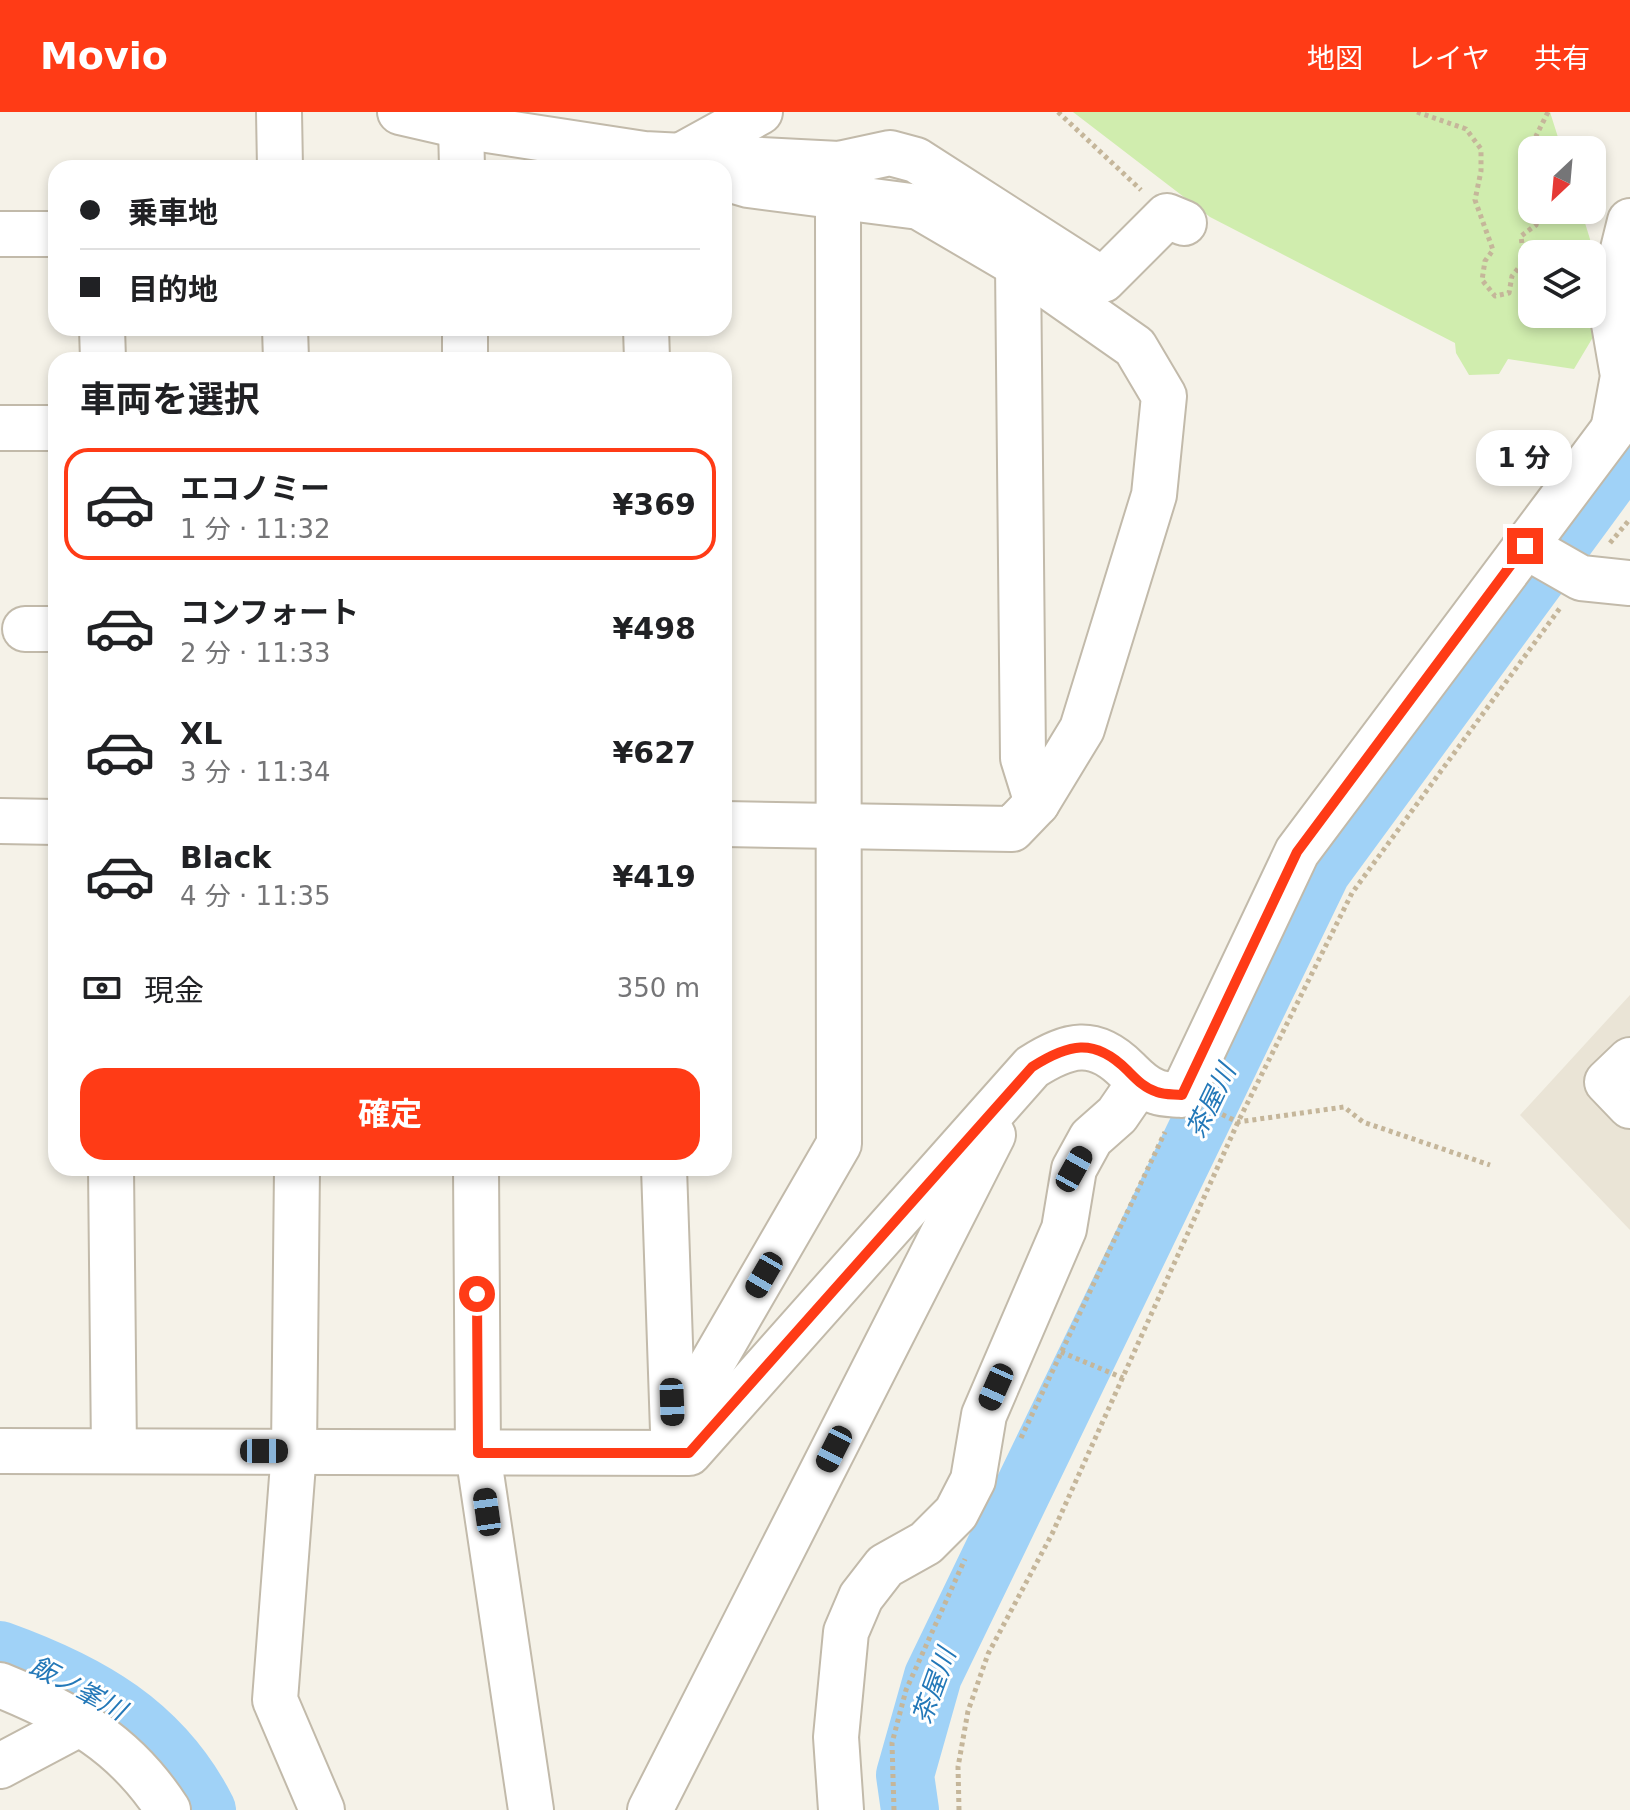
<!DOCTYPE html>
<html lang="ja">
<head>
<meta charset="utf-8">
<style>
  :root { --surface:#fff; --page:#f2f2f2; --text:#202124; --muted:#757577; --line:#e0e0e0; --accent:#ff3b16 }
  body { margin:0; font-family:"DejaVu Sans","Noto Sans JP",sans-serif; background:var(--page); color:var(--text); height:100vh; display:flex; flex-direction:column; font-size:30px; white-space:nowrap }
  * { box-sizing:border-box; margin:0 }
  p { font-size:26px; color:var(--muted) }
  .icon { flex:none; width:44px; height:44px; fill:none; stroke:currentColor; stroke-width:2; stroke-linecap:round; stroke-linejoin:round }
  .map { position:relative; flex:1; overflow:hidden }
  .panel { position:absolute; left:48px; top:240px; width:684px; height:824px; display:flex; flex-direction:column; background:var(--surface); border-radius:24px; box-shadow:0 4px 12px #0003 }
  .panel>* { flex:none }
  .top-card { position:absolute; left:48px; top:48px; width:684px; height:176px; border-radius:24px; box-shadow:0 4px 12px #0003; display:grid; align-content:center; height:176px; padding:0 32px; background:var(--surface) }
  .needle { width:52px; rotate:206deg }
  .buttons { position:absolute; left:1518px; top:24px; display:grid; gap:16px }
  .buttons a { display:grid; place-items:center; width:88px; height:88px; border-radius:16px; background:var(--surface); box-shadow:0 4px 12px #0003; font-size:40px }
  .end { position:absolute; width:36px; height:36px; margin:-18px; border:10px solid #ff3b16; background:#fff; box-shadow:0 0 0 4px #fff }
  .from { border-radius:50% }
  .bubble { position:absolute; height:56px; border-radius:24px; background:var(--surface); box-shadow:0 4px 12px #0003; font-size:26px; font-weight:700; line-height:56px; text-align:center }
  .car { position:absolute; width:24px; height:48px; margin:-24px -12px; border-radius:10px; box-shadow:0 0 6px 2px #0007; background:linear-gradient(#222 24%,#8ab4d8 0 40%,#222 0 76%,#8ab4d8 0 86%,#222 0) }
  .top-card b { display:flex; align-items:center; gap:28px; height:76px; font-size:30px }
  .top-card b+b { border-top:2px solid var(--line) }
  .top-card i { width:20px; height:20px; background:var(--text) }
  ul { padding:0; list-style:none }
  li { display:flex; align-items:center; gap:24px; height:112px; margin:0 16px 12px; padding:0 16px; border:4px solid transparent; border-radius:24px }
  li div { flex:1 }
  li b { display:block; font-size:30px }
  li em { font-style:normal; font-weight:700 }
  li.current { border-color:var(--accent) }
  li>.icon { width:72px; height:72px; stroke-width:1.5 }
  h2 { padding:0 32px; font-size:36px; line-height:96px }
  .pay { display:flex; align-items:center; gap:20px; height:88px; padding:0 32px; font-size:30px }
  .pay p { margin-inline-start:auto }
  .button { display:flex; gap:16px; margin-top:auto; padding:16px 32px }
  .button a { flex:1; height:92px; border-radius:24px; background:var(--accent); color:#fff; font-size:32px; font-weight:700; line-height:92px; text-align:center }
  header { display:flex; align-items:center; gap:48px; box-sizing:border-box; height:112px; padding:0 40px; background:var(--accent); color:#fff }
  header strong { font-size:38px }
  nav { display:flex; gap:44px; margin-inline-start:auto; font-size:28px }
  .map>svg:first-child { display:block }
  .residential { fill:#eae4d6 }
  .green { fill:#d0edae; fill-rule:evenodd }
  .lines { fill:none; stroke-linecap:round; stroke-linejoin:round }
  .river { stroke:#a0d2f7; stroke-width:58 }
  .minor-casing { stroke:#c2baaa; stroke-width:48 }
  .path { stroke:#c5b69a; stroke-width:5; stroke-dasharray:4 4; stroke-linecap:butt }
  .minor { stroke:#fff; stroke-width:44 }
  .route { stroke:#ff3b16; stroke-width:10 }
  .labels { text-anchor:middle; stroke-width:6; stroke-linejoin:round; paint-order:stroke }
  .water-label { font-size:26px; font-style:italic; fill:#2378b8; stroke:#fff }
</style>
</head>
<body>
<header>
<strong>Movio</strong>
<nav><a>地図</a><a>レイヤ</a><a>共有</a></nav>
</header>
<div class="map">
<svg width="1630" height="1698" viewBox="0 0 1630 1698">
  <rect width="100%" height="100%" fill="#f5f2e8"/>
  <!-- residential -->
  <path class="residential" d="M1630 883V1118L1520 1003Z"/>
  <!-- green -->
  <path class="green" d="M1073 0H1550L1562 38H1532V98H1581L1611 195 1574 257 1508 247 1499 262 1469 263 1456 241 1455 231 1210 105ZM1532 142H1592V202H1532Z"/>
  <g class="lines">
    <!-- river -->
    <g class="river">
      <path d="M0 1538C89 1570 163 1611 207 1698"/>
      <path d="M910 1698 905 1663 933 1564 1322 759 1630 339"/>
    </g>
    <defs>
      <g id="minor">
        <path d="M279 0 280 56"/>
        <path d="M400 0 461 14 644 42 839 52 890 41 916 48 1103 168 1167 104 1184 111"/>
        <path d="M461 14 462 56"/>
        <path d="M680 44 760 0"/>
        <path d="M724 66 748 73 919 95 1018 153 1135 235 1164 284 1154 383 1082 617 1037 691 1012 717 724 712"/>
        <path d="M0 122H56"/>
        <path d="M1018 153 1023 646 1037 691"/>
        <path d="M102 216 103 248"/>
        <path d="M285 216 286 248"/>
        <path d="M465 216V248"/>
        <path d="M646 216 647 248"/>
        <path d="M1614 313 1623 264 1613 206V178L1630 109"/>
        <path d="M0 316H56"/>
        <path d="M1525 434 1581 466 1630 471"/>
        <path d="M25 517H56"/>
        <path d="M0 709 56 710"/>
        <path d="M1630 948 1607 970 1630 994"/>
        <path d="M111 1056 114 1339"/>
        <path d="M297 1056 294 1339 275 1588 322 1698"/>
        <path d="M476 1056 478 1341 531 1698"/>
        <path d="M664 1056 673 1319"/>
        <path d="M673 1319 839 1032 838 85"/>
        <path d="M0 1339 689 1341 1032 955C1068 932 1094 925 1127 958 1136 967 1144 976 1157 980 1165 983 1174 982 1182 983L1297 740 1630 295"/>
        <path d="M0 1573C71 1602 125 1631 168 1698"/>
        <path d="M0 1654 83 1610"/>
        <path d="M650 1698 993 1023"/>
        <path d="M841 1698 836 1625 846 1520 861 1485 885 1454 926 1431 956 1401 973 1368 984 1303 1064 1117 1074 1057 1091 1026 1117 1003 1139 971"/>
      </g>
    </defs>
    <!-- minor casing -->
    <use href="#minor" class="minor-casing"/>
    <!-- path -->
    <g class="path">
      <path d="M1058 0 1141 78"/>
      <path d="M1417 0 1466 17 1481 37V59L1475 88 1493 138 1485 149 1482 168 1495 184 1509 181 1512 164 1524 149 1521 124 1536 113 1540 98"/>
      <path d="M1532 50 1524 35 1536 24 1548 0"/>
      <path d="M1610 431 1630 407"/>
      <path d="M1215 999 1238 1010 1344 995 1363 1010 1490 1053"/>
      <path d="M1061 1240 1123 1266"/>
      <path d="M1021 1326 1165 1020"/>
      <path d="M894 1698 892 1631 906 1578 965 1447"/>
      <path d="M959 1698 958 1655 968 1599 988 1542 1052 1422 1238 1010 1352 781 1560 496"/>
    </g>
    <!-- minor -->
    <use href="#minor" class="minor"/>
  </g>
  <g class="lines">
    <!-- route -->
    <path class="route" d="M477 1182 478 1341H689L1032 955C1068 932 1094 925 1127 958 1136 967 1144 976 1157 980 1165 983 1174 982 1182 983L1297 740 1525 434"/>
  </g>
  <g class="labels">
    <!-- water labels -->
    <g class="water-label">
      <text transform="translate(1211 989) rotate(-64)" y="9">茶屋川</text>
      <text transform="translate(934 1574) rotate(-70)" y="9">茶屋川</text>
      <text transform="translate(78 1576) rotate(28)" y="9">飯ノ峯川</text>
    </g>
  </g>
</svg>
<div class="buttons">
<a><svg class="needle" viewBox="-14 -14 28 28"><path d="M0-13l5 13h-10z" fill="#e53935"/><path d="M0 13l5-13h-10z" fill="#757577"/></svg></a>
<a><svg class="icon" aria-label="layers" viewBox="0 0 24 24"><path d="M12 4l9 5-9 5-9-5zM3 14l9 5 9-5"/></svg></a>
</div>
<i class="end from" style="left:477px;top:1182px"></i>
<i class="end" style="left:1525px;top:434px"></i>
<div class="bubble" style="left:1476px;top:318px;width:96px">1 分</div>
<i class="car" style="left:1074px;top:1057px;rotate:29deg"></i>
<i class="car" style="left:764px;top:1163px;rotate:210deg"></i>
<i class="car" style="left:996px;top:1275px;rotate:204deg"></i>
<i class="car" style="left:672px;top:1290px;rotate:178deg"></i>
<i class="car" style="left:834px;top:1337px;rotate:207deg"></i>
<i class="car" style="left:264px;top:1339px;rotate:90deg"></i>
<i class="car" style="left:487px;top:1400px;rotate:352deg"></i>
<div class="top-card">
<b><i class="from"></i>乗車地</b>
<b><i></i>目的地</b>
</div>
<section class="panel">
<h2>車両を選択</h2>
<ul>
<li class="current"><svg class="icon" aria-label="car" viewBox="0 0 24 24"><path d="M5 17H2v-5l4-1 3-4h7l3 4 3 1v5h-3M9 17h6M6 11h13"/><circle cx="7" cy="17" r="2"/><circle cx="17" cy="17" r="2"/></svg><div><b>エコノミー</b><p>1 分 · 11:32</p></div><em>¥369</em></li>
<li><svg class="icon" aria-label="car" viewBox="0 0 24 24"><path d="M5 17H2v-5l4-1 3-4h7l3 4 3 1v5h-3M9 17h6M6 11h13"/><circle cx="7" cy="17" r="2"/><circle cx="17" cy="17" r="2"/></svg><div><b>コンフォート</b><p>2 分 · 11:33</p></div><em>¥498</em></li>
<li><svg class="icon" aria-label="car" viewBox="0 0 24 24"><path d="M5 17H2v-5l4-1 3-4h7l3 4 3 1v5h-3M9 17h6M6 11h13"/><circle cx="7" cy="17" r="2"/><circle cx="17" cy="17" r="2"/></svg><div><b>XL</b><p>3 分 · 11:34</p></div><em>¥627</em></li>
<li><svg class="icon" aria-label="car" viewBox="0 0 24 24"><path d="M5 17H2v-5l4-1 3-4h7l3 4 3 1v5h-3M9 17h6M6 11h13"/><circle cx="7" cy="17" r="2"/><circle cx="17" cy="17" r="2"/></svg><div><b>Black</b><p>4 分 · 11:35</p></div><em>¥419</em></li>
</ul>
<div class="pay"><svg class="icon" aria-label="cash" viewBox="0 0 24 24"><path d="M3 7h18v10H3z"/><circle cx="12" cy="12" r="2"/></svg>現金<p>350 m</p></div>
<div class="button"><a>確定</a></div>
</section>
</div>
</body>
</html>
